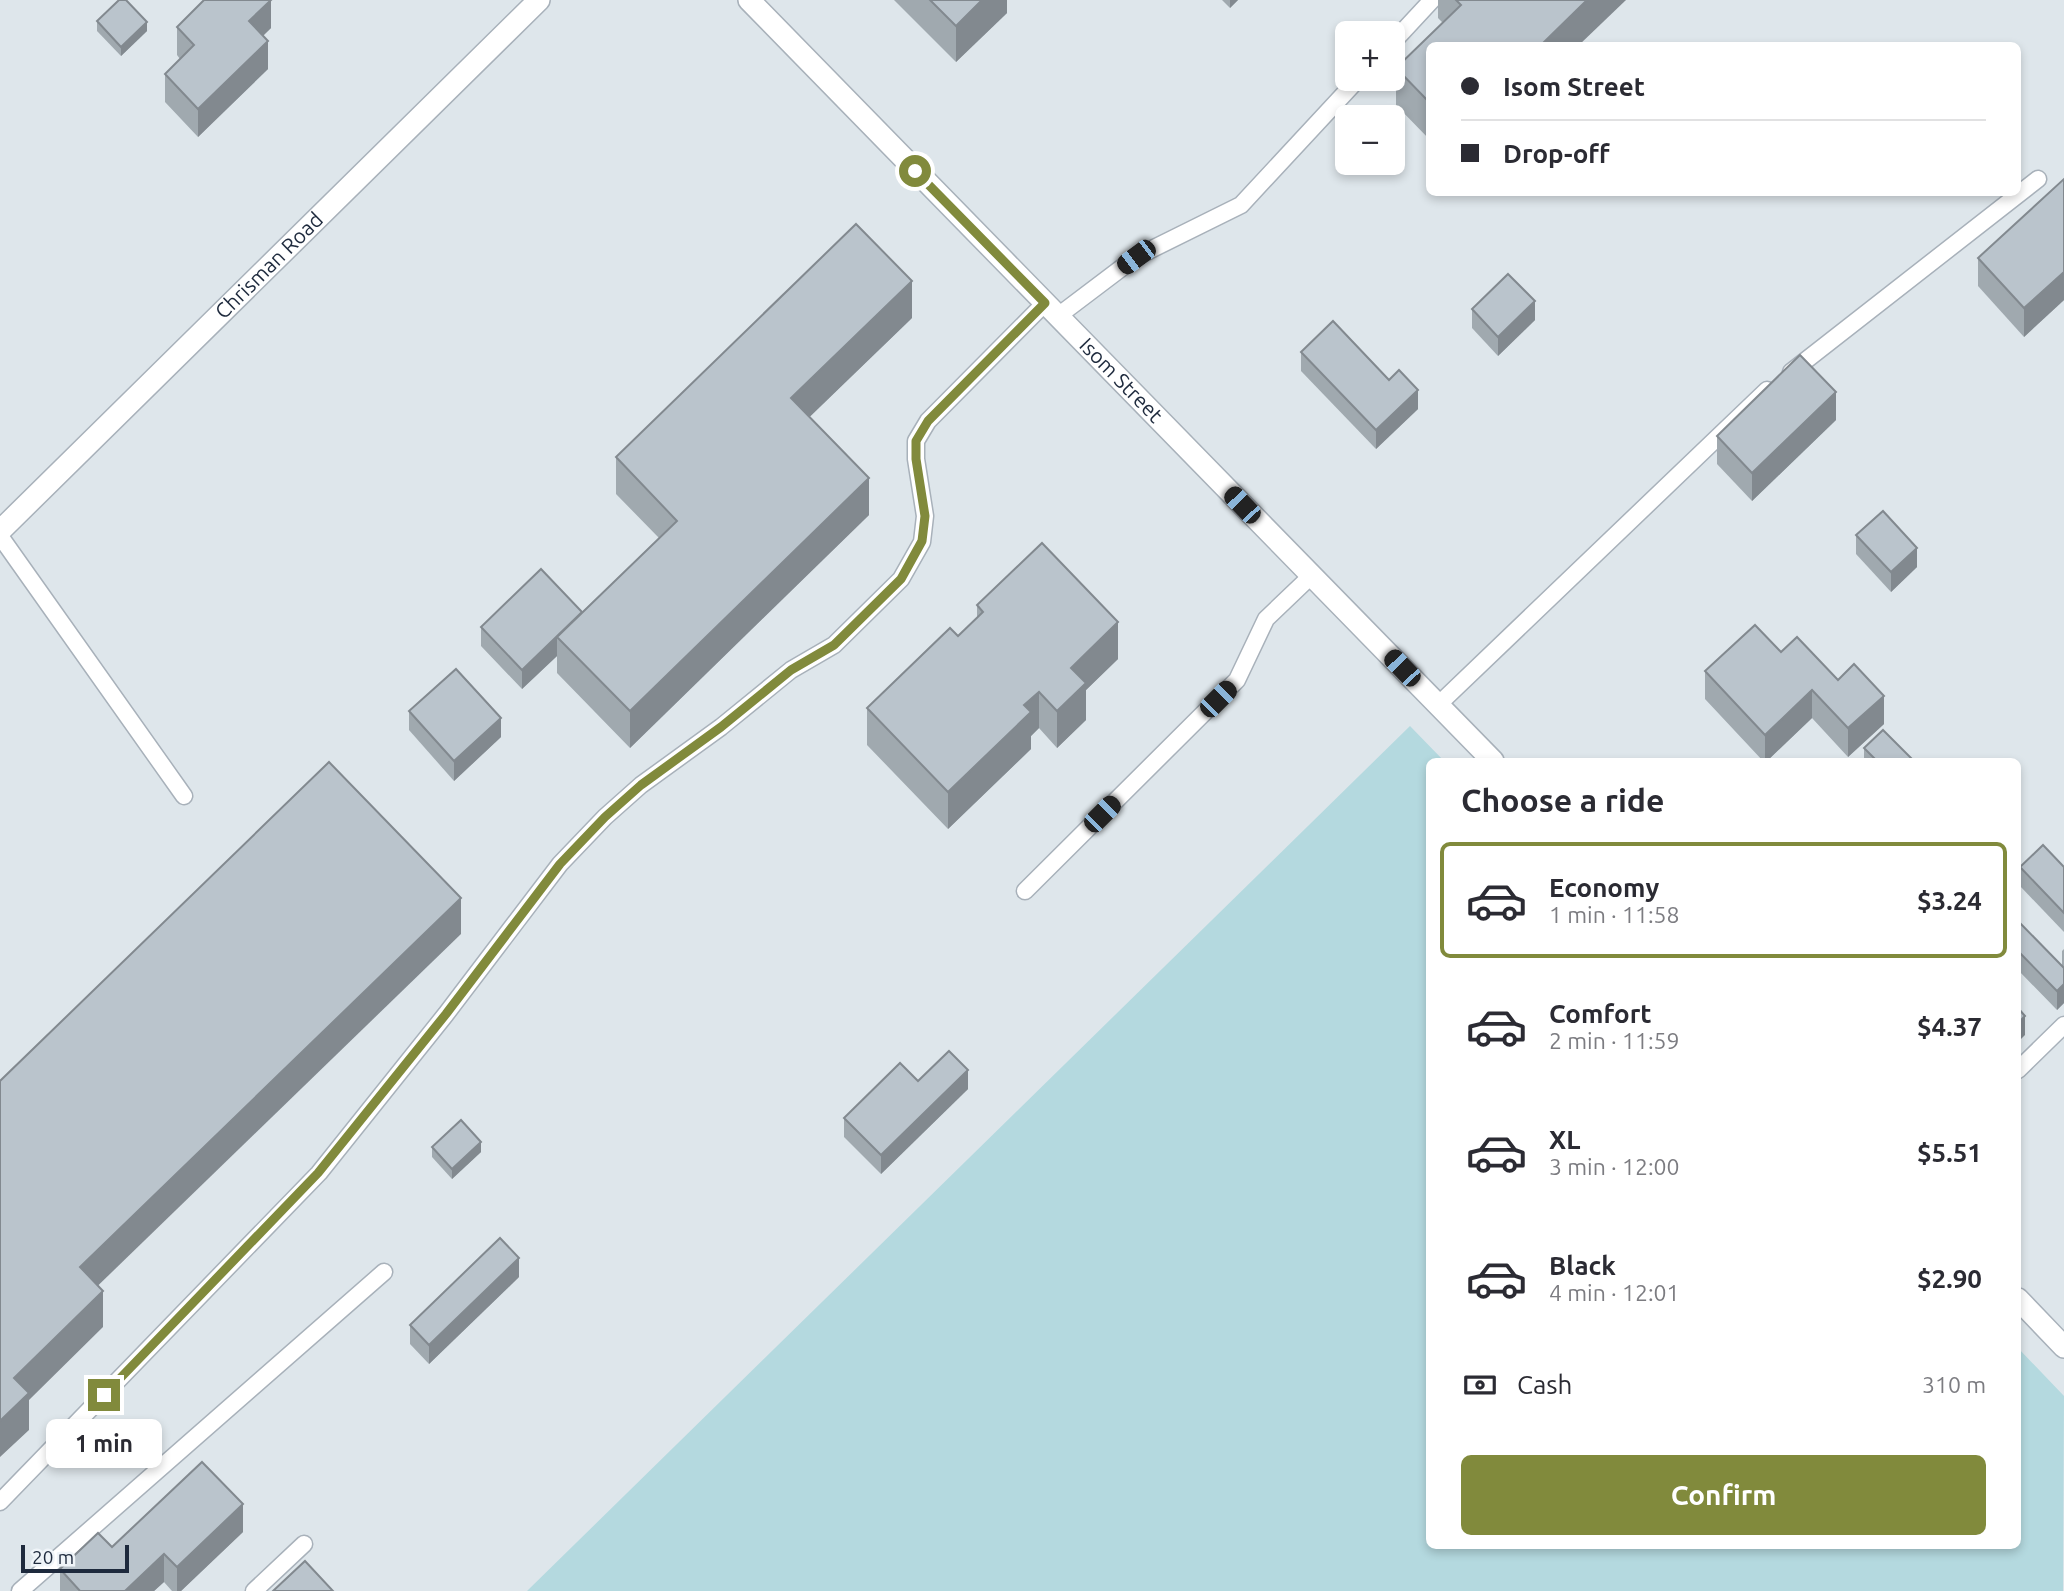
<!DOCTYPE html>
<html lang="en">
<head>
<meta charset="utf-8">
<style>
  :root { --surface:#fff; --page:#f2f2f3; --text:#2b2b33; --muted:#7c7c81; --line:#e1e1e2; --accent:#818a3c }
  body { margin:0; font-family:Ubuntu,sans-serif; background:var(--page); color:var(--text); height:100vh; display:flex; flex-direction:column; font-size:26px; white-space:nowrap }
  * { box-sizing:border-box; margin:0 }
  p { font-size:23px; color:var(--muted) }
  .icon { flex:none; width:38px; height:38px; fill:none; stroke:currentColor; stroke-width:2; stroke-linecap:round; stroke-linejoin:round }
  .map { position:relative; flex:1; overflow:hidden }
  .sheet { position:absolute; left:1426px; top:758px; width:595px; height:791px; display:flex; flex-direction:column; background:var(--surface); border-radius:10px; box-shadow:0 4px 10px #0003 }
  .sheet>* { flex:none }
  .top-card { position:absolute; left:1426px; top:42px; width:595px; height:154px; border-radius:10px; box-shadow:0 4px 10px #0003; display:grid; align-content:center; height:154px; padding:0 35px; background:var(--surface) }
  .fabs { position:absolute; left:1335px; top:21px; display:grid; gap:14px }
  .fabs a { display:grid; place-items:center; width:70px; height:70px; border-radius:10px; background:var(--surface); box-shadow:0 4px 10px #0003; font-size:35px }
  .scale { position:absolute; left:21px; bottom:18px; width:108px; box-sizing:border-box; padding-left:7px; border:4px solid #1e2a3d; border-top:0; font-size:19px; line-height:24px; white-space:nowrap; color:#1e2a3d; -webkit-text-stroke:5px #eff4f8; paint-order:stroke }
  .end { position:absolute; width:32px; height:32px; margin:-16px; border:9px solid #818a3c; background:#fff; box-shadow:0 0 0 4px #fff }
  .from { border-radius:50% }
  .bubble { position:absolute; height:49px; border-radius:10px; background:var(--surface); box-shadow:0 4px 10px #0003; font-size:23px; font-weight:700; line-height:49px; text-align:center }
  .car { position:absolute; width:21px; height:42px; margin:-21px -10px; border-radius:9px; box-shadow:0 0 5px 2px #0007; background:linear-gradient(#222 24%,#8ab4d8 0 40%,#222 0 76%,#8ab4d8 0 86%,#222 0) }
  .top-card b { display:flex; align-items:center; gap:24px; height:66px; font-size:26px }
  .top-card b+b { border-top:2px solid var(--line) }
  .top-card i { width:18px; height:18px; background:var(--text) }
  ul { padding:0; list-style:none }
  li { display:flex; align-items:center; gap:21px; height:116px; margin:0 14px 10px; padding:0 21px; border:4px solid transparent; border-radius:10px }
  li div { flex:1 }
  li b { display:block; font-size:26px }
  li em { font-style:normal; font-weight:700 }
  li.on { border-color:var(--accent) }
  li>.icon { width:63px; height:63px; stroke-width:1.5 }
  h2 { padding:0 35px; font-size:32px; line-height:84px }
  .pay { display:flex; align-items:center; gap:18px; height:77px; padding:0 35px; font-size:26px }
  .pay p { margin-inline-start:auto }
  .cta { display:flex; gap:14px; margin-top:auto; padding:14px 35px }
  .cta a { flex:1; height:80px; border-radius:10px; background:var(--accent); color:#fff; font-size:28px; font-weight:700; line-height:80px; text-align:center }
  .map>svg:first-child { display:block }
  .green { fill:#b4d9df }
  .lines { fill:none; stroke-linecap:round; stroke-linejoin:round }
  .lane-casing { stroke:#a8b1ba; stroke-width:19 }
  .street-casing { stroke:#a8b1ba; stroke-width:24 }
  .lane { stroke:#fff; stroke-width:16 }
  .street { stroke:#fff; stroke-width:21 }
  .wall { fill:#a0a9af }
  .shaded-wall { fill:#82898f }
  .building { fill:#bac4cc; stroke:#82898f; stroke-width:2 }
  .route { stroke:#818a3c; stroke-width:9 }
  .labels { text-anchor:middle; stroke-width:5; stroke-linejoin:round; paint-order:stroke }
  .street-label { font-size:21px; fill:#1e2a3d; stroke:#eff4f8 }
</style>
</head>
<body>
<div class="map">
<svg width="2064" height="1591" viewBox="0 0 2064 1591">
  <rect width="100%" height="100%" fill="#dee6eb"/>
  <!-- green -->
  <path class="green" d="M1410 726 1444 761H1430V1545H2018V1348L2064 1396 2063 1591H527Z"/>
  <g class="lines">
    <defs>
      <g id="lane">
        <path d="M1393 42 1432 0"/>
        <path d="M1058 316 1136 257 1241 205 1358 79"/>
        <path d="M1791 372 2038 179"/>
        <path d="M0 536 184 796"/>
        <path d="M1438 705 1767 390"/>
        <path d="M1025 891 1237 680 1266 619 1311 576"/>
        <path d="M2018 1070 2064 1025"/>
        <path d="M0 1502 319 1173 446 1014 560 864 605 817 641 785 721 727 791 670 834 645 901 579 922 542 925 516 916 459V441L928 421 1045 303"/>
        <path d="M20 1591 384 1272"/>
        <path d="M254 1591 304 1544"/>
      </g>
      <g id="street">
        <path id="s1" d="M749 0 1493 761"/>
        <path id="s2" d="M0 531 539 0"/>
        <path d="M2018 1299 2064 1347"/>
      </g>
    </defs>
    <!-- lane casing -->
    <use href="#lane" class="lane-casing"/>
    <!-- street casing -->
    <use href="#street" class="street-casing"/>
    <!-- lane -->
    <use href="#lane" class="lane"/>
    <!-- street -->
    <use href="#street" class="street"/>
  </g>
  <!-- wall -->
  <g class="wall">
    <path d="M894 0H1007V13L956 62Z"/>
    <path d="M1222 0H1238L1230 8Z"/>
    <path d="M1438 0H1626L1430 46V140L1396 105V68L1443 23 1438 18Z"/>
    <path d="M97 21 147 31 121 56 97 31Z"/>
    <path d="M177 27 271 28 263 36 268 69 198 137 165 102V74L180 59 177 55Z"/>
    <path d="M2064 179V300L2024 337 1978 286V258Z"/>
    <path d="M1472 309 1535 320 1498 356 1472 328Z"/>
    <path d="M912 318 809 417 869 515 630 748 557 673V656L522 689 481 646V627L582 612 659 538 616 494V457Z"/>
    <path d="M1301 352 1418 409 1376 449 1301 371Z"/>
    <path d="M1836 420 1752 501 1717 464V436Z"/>
    <path d="M1856 535 1917 567 1891 592 1856 554Z"/>
    <path d="M977 605 1118 659 1086 690V720L1057 748 1039 728 1031 736V749L948 829 867 745V708L958 636 977 618Z"/>
    <path d="M1781 652 1838 680 1884 724 1848 757 1812 718 1767 761H1763L1705 699V671Z"/>
    <path d="M409 711 501 737 454 781 409 730Z"/>
    <path d="M1864 748 1914 761H1864Z"/>
    <path d="M2020 867H2064V932L2020 886Z"/>
    <path d="M2018 921 2062 966V951L2064 949V1003L2057 1010 2018 970Z"/>
    <path d="M918 1081 968 1089 881 1174 844 1137V1118Z"/>
    <path d="M432 1147 481 1152 452 1179 432 1157Z"/>
    <path d="M519 1277 429 1364 410 1344V1325Z"/>
    <path d="M243 1532 181 1591H172L164 1582 154 1591H60V1569L112 1547Z"/>
  </g>
  <!-- shaded-wall -->
  <g class="shaded-wall">
    <path d="M271 0V28L249 49V21Z"/>
    <path d="M982 0H1007V13L956 62V26Z"/>
    <path d="M1230 0H1238L1230 8Z"/>
    <path d="M1587 0H1626L1578 46H1540Z"/>
    <path d="M147 22V31L121 56V47Z"/>
    <path d="M268 41V69L198 137V109Z"/>
    <path d="M2064 272V300L2024 337V308Z"/>
    <path d="M912 281V318L791 435V398Z"/>
    <path d="M1535 301V320L1498 356V337Z"/>
    <path d="M1418 390V409L1376 449V430Z"/>
    <path d="M1836 392V420L1752 501V473Z"/>
    <path d="M869 478V515L630 748V711Z"/>
    <path d="M1917 548V567L1891 592V572Z"/>
    <path d="M1118 622V659L1086 690V720L1057 748V711L1071 668Z"/>
    <path d="M557 637V656L522 689V670Z"/>
    <path d="M1812 690V718L1767 761H1765V735Z"/>
    <path d="M1039 692V728L1031 736V749L948 829V792L1024 705Z"/>
    <path d="M1884 696V724L1848 757V728Z"/>
    <path d="M501 718V737L454 781V761Z"/>
    <path d="M461 898V934L80 1303V1267Z"/>
    <path d="M2064 984V1003L2057 1010V991Z"/>
    <path d="M2025 1016V1035L2018 1042V1023Z"/>
    <path d="M968 1070V1089L881 1174V1155Z"/>
    <path d="M481 1142V1152L452 1179V1169Z"/>
    <path d="M519 1258V1277L429 1364V1345Z"/>
    <path d="M103 1291V1327L29 1400V1430L0 1457V1421L14 1378Z"/>
    <path d="M243 1504V1532L181 1591H177V1567Z"/>
    <path d="M164 1554V1582L154 1591H125Z"/>
  </g>
  <!-- building -->
  <g class="building">
    <path d="M119 0H126L147 22 121 47 97 21Z"/>
    <path d="M204 0H271L249 21 268 41 198 109 165 74 194 45 177 27Z"/>
    <path d="M930 0H982L956 26Z"/>
    <path d="M1456 0H1587L1540 46H1430V103L1396 68 1461 5Z"/>
    <path d="M2064 179V272L2024 308 1978 258Z"/>
    <path d="M856 224 912 281 791 398 869 478 630 711 557 637 677 521 616 457Z"/>
    <path d="M1508 274 1535 301 1498 337 1472 309Z"/>
    <path d="M1333 321 1389 380 1399 370 1418 390 1376 430 1301 352Z"/>
    <path d="M1800 355 1836 392 1752 473 1717 436Z"/>
    <path d="M1883 511 1917 548 1891 572 1856 535Z"/>
    <path d="M1042 543 1118 622 1071 668 1086 683 1057 711 1039 692 1024 705 1031 712 948 792 867 708 950 628 958 636 983 612 977 605Z"/>
    <path d="M541 569 582 612 522 670 481 627Z"/>
    <path d="M1755 625 1781 652 1797 637 1838 680 1854 664 1884 696 1848 728 1812 690 1765 735 1705 671Z"/>
    <path d="M456 669 501 718 454 761 409 711Z"/>
    <path d="M1883 730 1914 761H1877L1864 748Z"/>
    <path d="M329 762 461 898 80 1267 103 1291 14 1378 29 1393 0 1421V1081Z"/>
    <path d="M2043 845 2064 867V913L2020 867Z"/>
    <path d="M2018 921 2064 968V984L2057 991 2018 951Z"/>
    <path d="M2018 1008 2025 1016 2018 1023Z"/>
    <path d="M949 1051 968 1070 881 1155 844 1118 900 1063 918 1081Z"/>
    <path d="M461 1120 481 1142 452 1169 432 1147Z"/>
    <path d="M500 1238 519 1258 429 1345 410 1325Z"/>
    <path d="M202 1462 243 1504 177 1567 164 1554 125 1591H80L60 1569 98 1533 112 1547Z"/>
    <path d="M305 1561 333 1591H273Z"/>
  </g>
  <g class="lines">
    <!-- route -->
    <path class="route" d="M104 1395 318 1173 446 1014 560 864 605 817 641 785 721 727 791 670 834 645 901 579 922 541 925 516 916 459V441L928 421 1045 303 915 171"/>
  </g>
  <g class="labels">
    <!-- street labels -->
    <g class="street-label">
      <text dy="7" stroke="none"><textPath href="#s2" startOffset="378">Chrisman Road</textPath></text>
      <text dy="7" stroke="none"><textPath href="#s1" startOffset="532">Isom Street</textPath></text>
    </g>
  </g>
</svg>
<div class="fabs">
<a>+</a>
<a>−</a>
</div>
<div class="scale">20 m</div>
<i class="end from" style="left:915px;top:171px"></i>
<i class="end" style="left:104px;top:1395px"></i>
<div class="bubble" style="left:46px;top:1419px;width:116px">1 min</div>
<i class="car" style="left:1136px;top:257px;rotate:233deg"></i>
<i class="car" style="left:1242px;top:505px;rotate:316deg"></i>
<i class="car" style="left:1402px;top:668px;rotate:316deg"></i>
<i class="car" style="left:1218px;top:699px;rotate:45deg"></i>
<i class="car" style="left:1102px;top:814px;rotate:45deg"></i>
<div class="top-card">
<b><i class="from"></i>Isom Street</b>
<b><i></i>Drop-off</b>
</div>
<section class="sheet">
<h2>Choose a ride</h2>
<ul>
<li class="on"><svg class="icon" aria-label="car" viewBox="0 0 24 24"><path d="M5 17H2v-5l4-1 3-4h7l3 4 3 1v5h-3M9 17h6M6 11h13"/><circle cx="7" cy="17" r="2"/><circle cx="17" cy="17" r="2"/></svg><div><b>Economy</b><p>1 min · 11:58</p></div><em>$3.24</em></li>
<li><svg class="icon" aria-label="car" viewBox="0 0 24 24"><path d="M5 17H2v-5l4-1 3-4h7l3 4 3 1v5h-3M9 17h6M6 11h13"/><circle cx="7" cy="17" r="2"/><circle cx="17" cy="17" r="2"/></svg><div><b>Comfort</b><p>2 min · 11:59</p></div><em>$4.37</em></li>
<li><svg class="icon" aria-label="car" viewBox="0 0 24 24"><path d="M5 17H2v-5l4-1 3-4h7l3 4 3 1v5h-3M9 17h6M6 11h13"/><circle cx="7" cy="17" r="2"/><circle cx="17" cy="17" r="2"/></svg><div><b>XL</b><p>3 min · 12:00</p></div><em>$5.51</em></li>
<li><svg class="icon" aria-label="car" viewBox="0 0 24 24"><path d="M5 17H2v-5l4-1 3-4h7l3 4 3 1v5h-3M9 17h6M6 11h13"/><circle cx="7" cy="17" r="2"/><circle cx="17" cy="17" r="2"/></svg><div><b>Black</b><p>4 min · 12:01</p></div><em>$2.90</em></li>
</ul>
<div class="pay"><svg class="icon" aria-label="cash" viewBox="0 0 24 24"><path d="M3 7h18v10H3z"/><circle cx="12" cy="12" r="2"/></svg>Cash<p>310 m</p></div>
<div class="cta"><a>Confirm</a></div>
</section>
</div>
</body>
</html>
